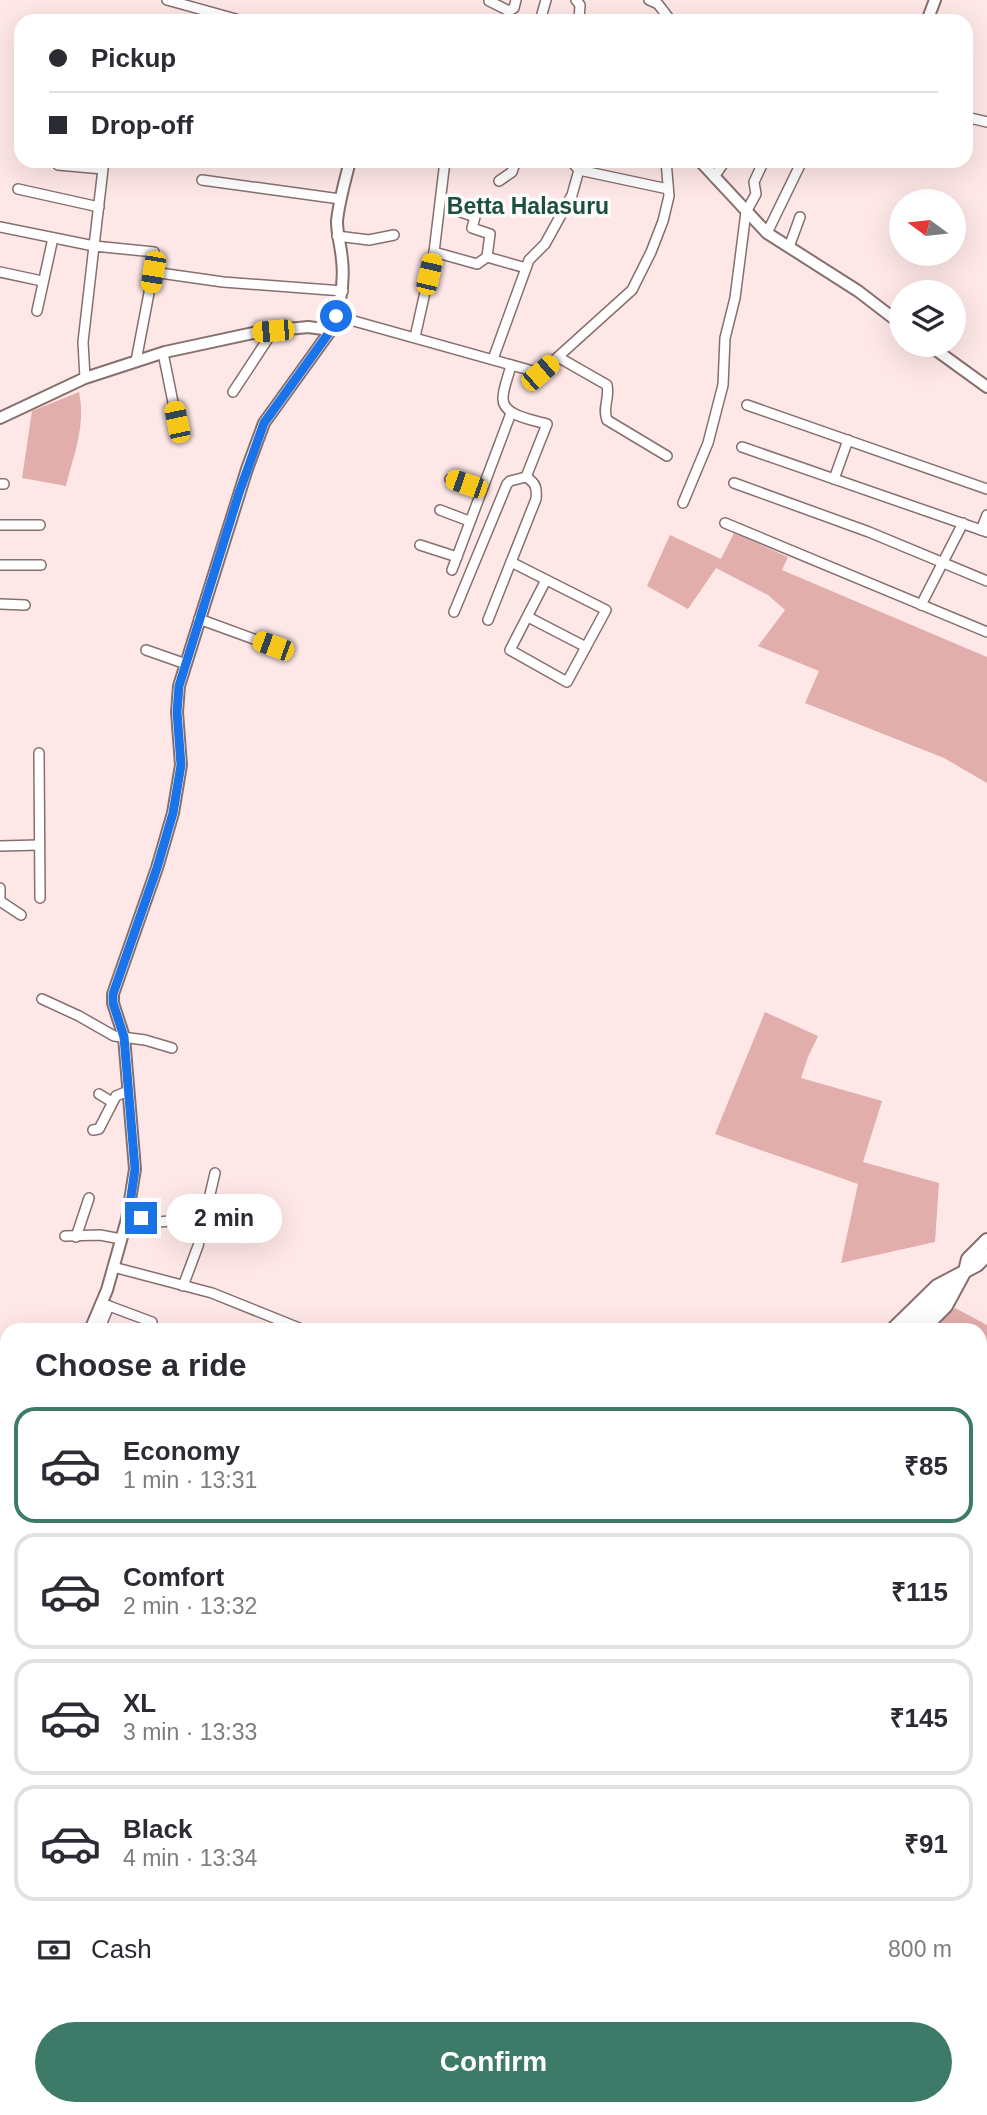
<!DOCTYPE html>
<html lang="en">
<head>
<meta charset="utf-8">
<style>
  :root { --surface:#fff; --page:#f7f7f7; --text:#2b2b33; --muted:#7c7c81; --line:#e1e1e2; --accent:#3d7b68 }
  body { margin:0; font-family:Arial,sans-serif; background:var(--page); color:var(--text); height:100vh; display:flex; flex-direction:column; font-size:26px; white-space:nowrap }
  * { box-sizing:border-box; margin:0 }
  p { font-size:23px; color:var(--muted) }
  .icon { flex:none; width:38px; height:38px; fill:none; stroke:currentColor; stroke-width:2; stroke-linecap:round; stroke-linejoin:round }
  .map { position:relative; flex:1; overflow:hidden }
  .sheet { position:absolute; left:0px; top:1323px; width:987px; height:793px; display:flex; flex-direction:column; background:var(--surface); border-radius:21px 21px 0 0; box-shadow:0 7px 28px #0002 }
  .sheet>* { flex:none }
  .hud { position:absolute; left:14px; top:14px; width:959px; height:154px; border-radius:21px; box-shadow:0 7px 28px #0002; display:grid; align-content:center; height:154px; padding:0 35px; background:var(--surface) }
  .needle { width:46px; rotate:285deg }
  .tools { position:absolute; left:889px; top:189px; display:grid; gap:14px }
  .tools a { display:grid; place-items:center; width:77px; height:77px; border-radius:50%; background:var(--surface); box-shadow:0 7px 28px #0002; font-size:35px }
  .end { position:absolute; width:32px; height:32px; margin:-16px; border:9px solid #1a73e8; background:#fff; box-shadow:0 0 0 4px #fff }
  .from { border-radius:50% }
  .bubble { position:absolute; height:49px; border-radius:24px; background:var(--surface); box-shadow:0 7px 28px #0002; font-size:23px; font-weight:700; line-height:49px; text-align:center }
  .car { position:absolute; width:21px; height:42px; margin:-21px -10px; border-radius:9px; box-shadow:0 0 5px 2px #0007; background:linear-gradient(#f5c518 24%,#345 0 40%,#f5c518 0 76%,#345 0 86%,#f5c518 0) }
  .hud b { display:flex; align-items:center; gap:24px; height:66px; font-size:26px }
  .hud b+b { border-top:2px solid var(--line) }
  .hud i { width:18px; height:18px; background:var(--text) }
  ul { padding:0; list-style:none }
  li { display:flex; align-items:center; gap:21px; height:116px; margin:0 14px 10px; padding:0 21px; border:4px solid var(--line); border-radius:21px }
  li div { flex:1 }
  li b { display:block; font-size:26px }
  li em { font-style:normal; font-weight:700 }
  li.selected { border-color:var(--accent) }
  li>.icon { width:63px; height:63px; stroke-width:1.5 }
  h2 { padding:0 35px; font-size:32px; line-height:84px }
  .pay { display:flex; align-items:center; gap:18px; height:77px; padding:0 35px; font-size:26px }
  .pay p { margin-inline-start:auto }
  .action { display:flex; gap:14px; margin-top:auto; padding:14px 35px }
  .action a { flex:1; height:80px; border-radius:42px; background:var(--accent); color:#fff; font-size:28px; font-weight:700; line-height:80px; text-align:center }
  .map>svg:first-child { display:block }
  .built { fill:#f7dad9 }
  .green { fill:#e2aeac }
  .water { fill:#d98f8d; stroke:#a06a68; stroke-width:2 }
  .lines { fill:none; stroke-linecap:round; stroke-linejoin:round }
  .minor-casing { stroke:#876f6e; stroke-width:12 }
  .tertiary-casing { stroke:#876f6e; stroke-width:14 }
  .secondary-casing { stroke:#876f6e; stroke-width:16 }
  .minor { stroke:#fff; stroke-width:9 }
  .tertiary { stroke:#fff; stroke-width:10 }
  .secondary { stroke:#fff; stroke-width:12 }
  .rail-casing { stroke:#574b4a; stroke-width:5 }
  .rail { stroke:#fbfbfb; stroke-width:2.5; stroke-dasharray:8; stroke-linecap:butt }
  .route { stroke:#1a73e8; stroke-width:9 }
  .labels { text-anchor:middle; stroke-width:7; stroke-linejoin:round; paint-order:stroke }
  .quarter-label { font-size:23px; font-weight:bold; fill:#1c4f40; stroke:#fbfbfb }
</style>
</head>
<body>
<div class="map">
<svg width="987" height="2115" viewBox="0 0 987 2115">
  <rect width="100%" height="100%" fill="#fee8e7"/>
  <!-- built -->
  <g class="built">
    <path d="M7 1571V1628L0 1624V1590Z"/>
    <path d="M7 1959V2086L0 2081V1972Z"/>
  </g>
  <!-- green -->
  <g class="green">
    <path d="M79 392C86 426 74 454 66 486L22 478 32 411Z"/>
    <path d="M734 533 788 557 782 570 987 657V783L944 758 805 703 819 671 758 646 785 610 768 595 716 568 688 609 647 586 670 535 721 559Z"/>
    <path d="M765 1012 818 1036 808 1057 801 1078 882 1101 863 1162 939 1183 935 1242 841 1263 858 1184 715 1134Z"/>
    <path d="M955 1308 987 1325V1591L980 1587V1330H932Z"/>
    <path d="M0 1699 7 1702V1855L0 1849Z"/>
    <path d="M0 2081 7 2086V2109H37L46 2115H0Z"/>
    <path d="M176 2109H343L351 2115H184Z"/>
  </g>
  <!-- water -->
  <path class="water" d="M980 1755 987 1757V1940L980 1935Z"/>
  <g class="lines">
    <defs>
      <g id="minor">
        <path d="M167 0 243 21"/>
        <path d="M576 0 580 5 579 21"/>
        <path d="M649 0 658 4 671 21"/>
        <path d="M489 1 509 11 514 8 516 0"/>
        <path d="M540 21 546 0"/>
        <path d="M966 117 987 122"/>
        <path d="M579 170 668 189"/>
        <path d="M714 177 725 161"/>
        <path d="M202 180 340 199"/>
        <path d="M499 181 512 172 516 161"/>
        <path d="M18 189 99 207"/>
        <path d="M458 211 475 217 472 228 490 234 487 257"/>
        <path d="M0 227 94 246 103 169 58 165"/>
        <path d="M767 233 802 161"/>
        <path d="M337 236 369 240 394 235"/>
        <path d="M789 247 800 217"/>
        <path d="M434 252 445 161"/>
        <path d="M0 272 42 281"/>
        <path d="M37 311 53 238"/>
        <path d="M336 316 540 373 632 290 651 252 663 221 669 196 666 161"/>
        <path d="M415 337 434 252 477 264 487 257 526 268"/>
        <path d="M163 353 177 422"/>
        <path d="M558 357 607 385C610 399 602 407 607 420L667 456"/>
        <path d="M493 359 529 260 545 244 572 195 579 170 571 161"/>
        <path d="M136 361 153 272"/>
        <path d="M511 365C509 375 503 388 503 398 502 416 534 420 547 424L526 477"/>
        <path d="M85 378 83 342 94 246 154 252 153 272 223 282 343 291"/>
        <path d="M233 392 273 331"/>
        <path d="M747 405 987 489"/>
        <path d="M742 447 987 532"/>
        <path d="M450 479 481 489"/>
        <path d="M834 479 848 440"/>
        <path d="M734 483 869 532 987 581"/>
        <path d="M0 484H4"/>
        <path d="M683 503 708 443 723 385 725 338 735 298 746 212 756 194 754 182 761 167"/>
        <path d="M440 510 469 521"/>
        <path d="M725 523 987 632"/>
        <path d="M0 525H40"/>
        <path d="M981 530 987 515"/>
        <path d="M420 545 457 557"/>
        <path d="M511 562 606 610 567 682 510 650 546 580"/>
        <path d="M0 565H41"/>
        <path d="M452 570 511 413"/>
        <path d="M0 604 25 605"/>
        <path d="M921 605 963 523"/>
        <path d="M454 612 507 484 510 481 526 477"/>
        <path d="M528 617 586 647"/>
        <path d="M199 619 273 646"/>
        <path d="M488 620 536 499C537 488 536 483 526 477"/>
        <path d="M146 650 186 664"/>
        <path d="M39 753 40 898"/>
        <path d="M0 846 39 845"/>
        <path d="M0 888V901L21 915"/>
        <path d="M42 999 79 1016 114 1036 145 1040 172 1048"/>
        <path d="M99 1094 112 1102"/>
        <path d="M93 1130 99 1129 116 1096 128 1091"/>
        <path d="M129 1211 141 1218 158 1222 182 1220"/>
        <path d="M65 1236 100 1235 121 1239"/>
        <path d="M76 1237 89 1198"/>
        <path d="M113 1267 212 1293 299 1328"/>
        <path d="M183 1286 198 1246 215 1173"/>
        <path d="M101 1303 152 1322"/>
        <path d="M99 1330 109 1306"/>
      </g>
      <g id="tertiary">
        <path d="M927 21 935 0"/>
        <path d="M700 161 767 233 858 291 901 324"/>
        <path d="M929 345 987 387"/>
        <path d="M0 418 85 378 165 352 258 332 308 327 331 330"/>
        <path d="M90 1330 107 1290 127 1219 135 1169 124 1037 113 1003V994L157 868 173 813 181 765 177 712 179 686 247 469 264 423 331 330C340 307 345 285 342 260 341 246 337 235 337 221 339 201 345 181 350 161"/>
        <path d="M0 1566 7 1546"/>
        <path d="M164 2115 166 2109"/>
      </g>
      <g id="secondary">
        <path d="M892 1330 937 1286 977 1265 987 1255"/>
        <path d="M908 1330 953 1284"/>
        <path d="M922 1330 946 1306 965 1271 968 1259 987 1240"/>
        <path d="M0 1865 7 1871"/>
        <path d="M99 2115 105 2109"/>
      </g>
    </defs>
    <!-- minor casing -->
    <use href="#minor" class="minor-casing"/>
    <!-- tertiary casing -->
    <use href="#tertiary" class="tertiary-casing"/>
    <!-- secondary casing -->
    <use href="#secondary" class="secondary-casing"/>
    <!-- minor -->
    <use href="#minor" class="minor"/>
    <!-- tertiary -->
    <use href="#tertiary" class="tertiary"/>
    <!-- secondary -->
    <use href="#secondary" class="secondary"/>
    <defs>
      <g id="rail">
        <path d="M0 1382 7 1387"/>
        <path d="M980 1611 987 1614"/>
      </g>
    </defs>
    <!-- rail casing -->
    <use href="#rail" class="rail-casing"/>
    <!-- rail -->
    <use href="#rail" class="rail"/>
  </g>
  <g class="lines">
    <!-- route -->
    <path class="route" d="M141 1218 129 1211 135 1169 124 1037 113 1003V994L157 868 173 813 181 765 177 712 179 686 239 493 264 423 331 330 336 316"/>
  </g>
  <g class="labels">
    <!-- quarter labels -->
    <g class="quarter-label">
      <text x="528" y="214">Betta Halasuru</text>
    </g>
  </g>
</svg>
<div class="tools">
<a><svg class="needle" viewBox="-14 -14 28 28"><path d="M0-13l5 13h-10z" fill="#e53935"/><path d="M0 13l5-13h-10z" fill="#7c7c81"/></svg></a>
<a><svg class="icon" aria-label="layers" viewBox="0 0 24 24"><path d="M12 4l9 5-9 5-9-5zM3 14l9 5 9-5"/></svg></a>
</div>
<i class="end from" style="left:336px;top:316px"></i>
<i class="end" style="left:141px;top:1218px"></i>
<div class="bubble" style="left:166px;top:1194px;width:116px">2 min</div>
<i class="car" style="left:153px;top:272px;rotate:190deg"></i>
<i class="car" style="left:429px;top:274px;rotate:13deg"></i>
<i class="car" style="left:273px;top:331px;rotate:265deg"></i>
<i class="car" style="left:540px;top:373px;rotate:49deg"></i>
<i class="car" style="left:177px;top:422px;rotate:348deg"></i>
<i class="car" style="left:466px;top:484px;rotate:289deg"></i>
<i class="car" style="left:273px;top:646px;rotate:290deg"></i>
<div class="hud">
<b><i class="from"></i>Pickup</b>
<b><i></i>Drop-off</b>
</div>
<section class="sheet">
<h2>Choose a ride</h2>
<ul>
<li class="selected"><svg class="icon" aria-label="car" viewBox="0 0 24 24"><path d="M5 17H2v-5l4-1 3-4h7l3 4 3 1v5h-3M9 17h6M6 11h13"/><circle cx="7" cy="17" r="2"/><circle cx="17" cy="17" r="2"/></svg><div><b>Economy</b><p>1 min · 13:31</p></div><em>₹85</em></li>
<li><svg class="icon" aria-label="car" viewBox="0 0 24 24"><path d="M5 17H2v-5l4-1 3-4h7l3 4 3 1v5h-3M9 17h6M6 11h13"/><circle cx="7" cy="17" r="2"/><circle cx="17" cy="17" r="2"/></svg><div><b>Comfort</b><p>2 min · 13:32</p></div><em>₹115</em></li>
<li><svg class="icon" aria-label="car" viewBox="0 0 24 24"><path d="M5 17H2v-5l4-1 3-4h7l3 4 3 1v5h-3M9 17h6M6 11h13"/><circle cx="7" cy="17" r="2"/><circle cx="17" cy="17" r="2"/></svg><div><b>XL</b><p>3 min · 13:33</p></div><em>₹145</em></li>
<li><svg class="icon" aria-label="car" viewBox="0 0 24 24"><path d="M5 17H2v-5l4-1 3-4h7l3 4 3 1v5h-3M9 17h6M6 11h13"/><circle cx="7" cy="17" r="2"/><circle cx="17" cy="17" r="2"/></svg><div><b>Black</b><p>4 min · 13:34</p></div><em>₹91</em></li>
</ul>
<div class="pay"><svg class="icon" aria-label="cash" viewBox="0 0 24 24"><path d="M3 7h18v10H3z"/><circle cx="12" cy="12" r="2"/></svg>Cash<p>800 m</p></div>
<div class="action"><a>Confirm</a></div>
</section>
</div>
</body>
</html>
